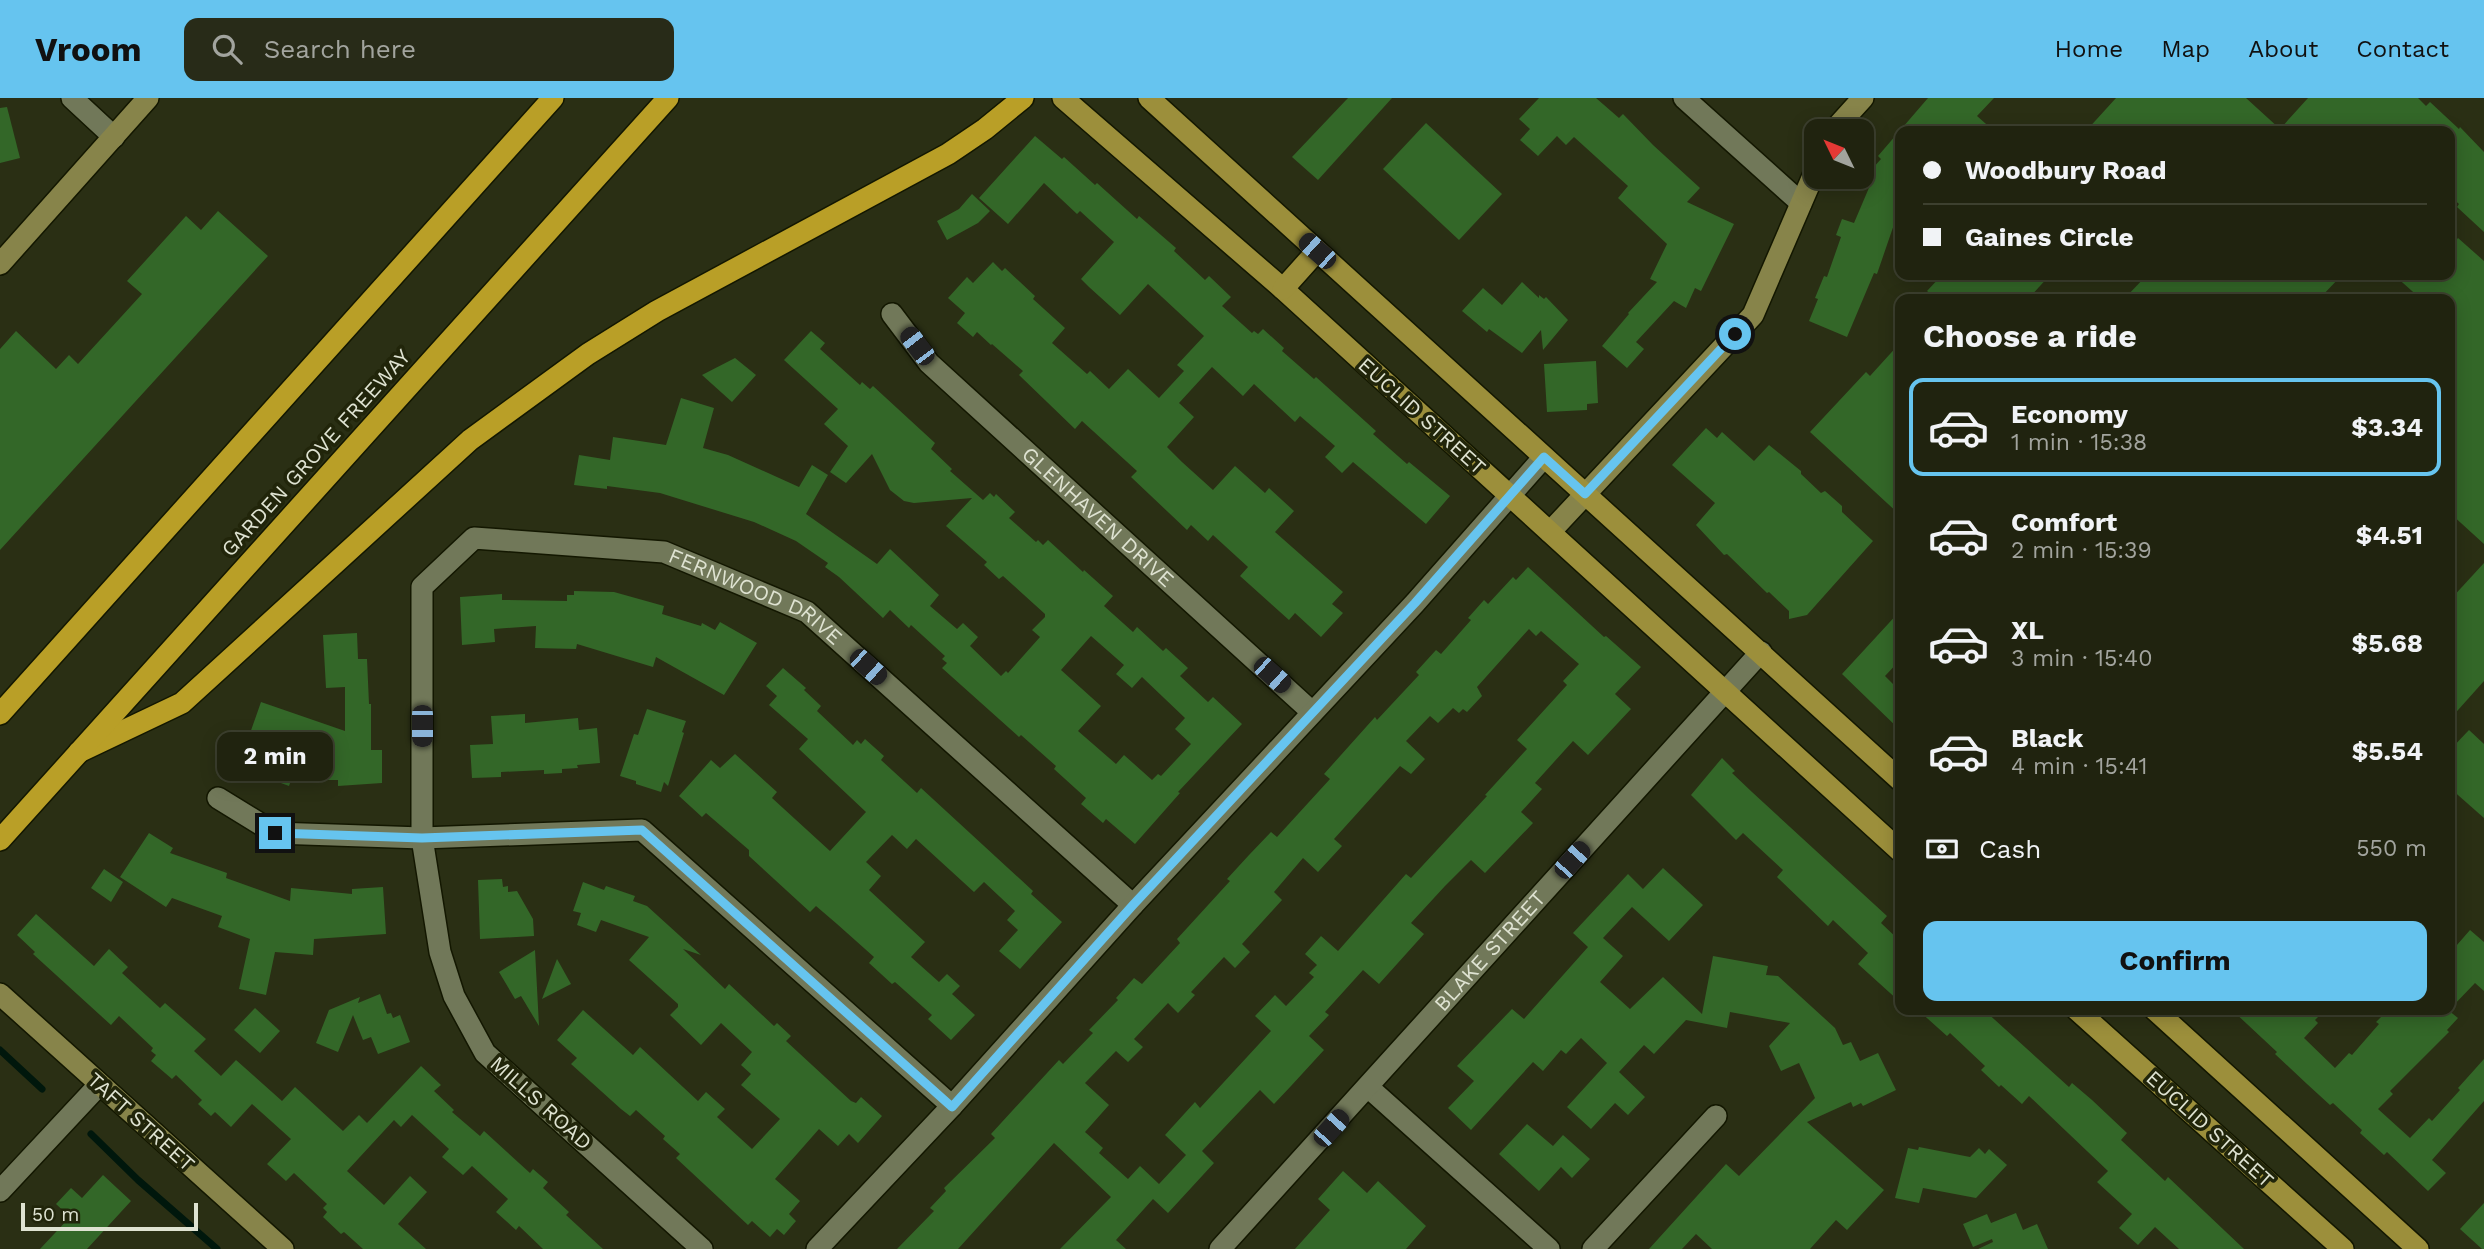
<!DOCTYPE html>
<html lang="en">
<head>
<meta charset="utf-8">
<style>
  :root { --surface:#20230f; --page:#282b18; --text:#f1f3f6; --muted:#a2a49e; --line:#3d402f; --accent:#66c4ef }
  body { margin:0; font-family:"Work Sans",sans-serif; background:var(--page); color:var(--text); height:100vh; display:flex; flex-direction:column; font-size:26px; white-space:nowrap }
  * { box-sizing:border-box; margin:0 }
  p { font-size:23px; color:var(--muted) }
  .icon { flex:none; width:38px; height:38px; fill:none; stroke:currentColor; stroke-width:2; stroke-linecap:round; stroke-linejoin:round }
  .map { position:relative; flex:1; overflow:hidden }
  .drawer { position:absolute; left:1895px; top:196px; width:560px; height:721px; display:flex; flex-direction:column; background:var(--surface); border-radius:14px; box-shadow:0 4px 18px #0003,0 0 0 2px var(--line) }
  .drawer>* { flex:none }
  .banner { position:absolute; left:1895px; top:28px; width:560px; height:154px; border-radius:14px; box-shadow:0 4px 18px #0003,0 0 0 2px var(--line); display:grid; align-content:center; height:154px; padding:0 28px; background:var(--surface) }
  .needle { width:46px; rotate:313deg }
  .fabs { position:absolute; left:1804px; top:21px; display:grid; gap:14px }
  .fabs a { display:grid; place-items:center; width:70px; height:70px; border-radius:14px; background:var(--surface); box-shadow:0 4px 18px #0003,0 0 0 2px var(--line); font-size:35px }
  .scale { position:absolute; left:21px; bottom:18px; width:177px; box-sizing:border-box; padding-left:7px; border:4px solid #dfe3d2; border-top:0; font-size:19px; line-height:24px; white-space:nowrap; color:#dfe3d2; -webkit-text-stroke:5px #21250a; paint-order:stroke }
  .end { position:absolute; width:32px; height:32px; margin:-16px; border:9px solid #66c4ef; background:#111; box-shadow:0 0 0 4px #111 }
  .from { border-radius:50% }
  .bubble { position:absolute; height:49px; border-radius:14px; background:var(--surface); box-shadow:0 4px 18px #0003,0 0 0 2px var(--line); font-size:23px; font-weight:700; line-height:49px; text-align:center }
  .car { position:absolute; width:21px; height:42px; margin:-21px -10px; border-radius:9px; box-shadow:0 0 5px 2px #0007; background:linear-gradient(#222 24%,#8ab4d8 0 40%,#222 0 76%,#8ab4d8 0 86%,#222 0) }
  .banner b { display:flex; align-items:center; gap:24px; height:66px; font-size:26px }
  .banner b+b { border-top:2px solid var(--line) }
  .banner i { width:18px; height:18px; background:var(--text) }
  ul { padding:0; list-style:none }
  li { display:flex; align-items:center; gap:21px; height:98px; margin:0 14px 10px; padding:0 14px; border:4px solid transparent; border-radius:14px }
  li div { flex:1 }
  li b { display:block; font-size:26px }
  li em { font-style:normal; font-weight:700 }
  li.current { border-color:var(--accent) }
  li>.icon { width:63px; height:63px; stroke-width:1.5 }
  h2 { padding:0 28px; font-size:32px; line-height:84px }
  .pay { display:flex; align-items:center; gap:18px; height:77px; padding:0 28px; font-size:26px }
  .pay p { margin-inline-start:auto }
  .primary-button { display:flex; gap:14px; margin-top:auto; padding:14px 28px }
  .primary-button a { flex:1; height:80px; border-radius:14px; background:var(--accent); color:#111; font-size:28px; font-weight:700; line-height:80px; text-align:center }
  header { display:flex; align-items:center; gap:42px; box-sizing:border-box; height:98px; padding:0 35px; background:var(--accent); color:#111 }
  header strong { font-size:33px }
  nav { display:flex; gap:38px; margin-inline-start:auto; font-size:24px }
  .search { width:490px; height:63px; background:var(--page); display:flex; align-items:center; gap:18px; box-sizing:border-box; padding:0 24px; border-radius:14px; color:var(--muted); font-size:26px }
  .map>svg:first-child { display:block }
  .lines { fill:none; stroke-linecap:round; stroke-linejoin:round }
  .stream { stroke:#00170c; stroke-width:7 }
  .building { fill:#336728; fill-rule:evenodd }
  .street-casing { stroke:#131700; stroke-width:24 }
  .secondary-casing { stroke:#131700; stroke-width:24 }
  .primary-casing { stroke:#131700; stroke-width:24 }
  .highway-casing { stroke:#131700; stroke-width:24 }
  .street { stroke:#717859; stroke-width:21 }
  .secondary { stroke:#87844a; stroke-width:21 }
  .primary { stroke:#9c8f3b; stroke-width:21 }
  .highway { stroke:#b99f27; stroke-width:21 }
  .route { stroke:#66c4ef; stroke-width:9 }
  .labels { text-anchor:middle; stroke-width:7; stroke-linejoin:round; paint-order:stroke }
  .street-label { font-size:21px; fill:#dfe3d2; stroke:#21250a }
</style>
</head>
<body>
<header>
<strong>Vroom</strong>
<div class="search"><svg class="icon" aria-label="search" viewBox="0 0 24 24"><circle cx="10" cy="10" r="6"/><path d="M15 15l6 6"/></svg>Search here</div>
<nav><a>Home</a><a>Map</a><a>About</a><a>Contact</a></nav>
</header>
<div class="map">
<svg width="2484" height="1151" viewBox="0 0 2484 1151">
  <rect width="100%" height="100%" fill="#2a2f14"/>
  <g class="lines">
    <!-- stream -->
    <g class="stream">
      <path d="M0 952 42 991"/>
      <path d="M91 1036 138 1082 217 1151"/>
    </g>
  </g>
  <!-- building -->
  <g class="building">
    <path d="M1348 0H1392L1318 82 1292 59Z"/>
    <path d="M1539 0H1596L1619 20 1623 16 1653 47 1700 90 1687 104 1734 126 1701 193 1695 190 1686 210 1674 203 1636 244 1644 251 1627 270 1602 248 1629 216 1628 215 1657 184 1650 181 1667 146 1618 100 1628 88 1574 39 1566 47 1557 38 1538 58 1520 42 1530 31 1519 21Z"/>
    <path d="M1928 0H1994L1977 18 1994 33H1900V109L1877 176 1874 175 1847 239 1809 223 1818 201 1815 200 1824 178 1827 179 1841 139 1836 137 1842 121 1854 125 1871 85 1865 79 1881 61 1878 58Z"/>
    <path d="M2116 0H2246L2280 31 2308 0H2418L2426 8 2430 4 2459 31 2460 29 2484 54V134L2457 109 2459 106 2450 98V33H2086Z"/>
    <path d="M7 9 20 60 0 65V10Z"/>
    <path d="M1426 25 1502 96 1459 142 1383 71Z"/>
    <path d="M1035 38 1062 61 1064 59 1095 87 1097 85 1137 121 1139 118 1176 150 1174 153 1205 182 1209 178 1231 199 1222 208 1252 235 1254 233 1258 236 1263 231 1284 250 1282 253 1314 281 1316 279 1376 333 1373 336 1407 366 1409 364 1450 398 1426 426 1353 364 1342 375 1325 359 1335 348 1300 318 1295 324 1254 286 1243 298 1212 269 1179 305 1194 319 1167 349 1182 364 1213 392 1235 368 1265 395 1269 390 1294 413 1275 434 1343 494 1332 506 1343 515 1321 539 1295 515 1289 522 1240 478 1248 469 1213 437 1208 443 1191 427 1187 432 1131 379 1137 373 1082 323 1075 331 1019 277 1023 273 992 246 991 247 977 234 973 239 957 225 965 215 948 200 967 179 973 185 993 164 1002 173 1005 170 1035 198 1033 201 1065 230 1052 245 1087 276 1090 273 1109 291 1128 271 1159 300 1184 273 1177 267 1204 238 1148 186 1120 217 1089 189 1081 181 1114 144 1080 113 1077 116 1044 85 1008 126 979 100Z"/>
    <path d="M972 96 990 113 978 125 947 142 937 123 959 111Z"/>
    <path d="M218 113 268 158 0 452V251L16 233 56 271 69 257 78 266 142 196 127 183 186 118 201 132Z"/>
    <path d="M2458 140 2484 163V446L2450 415V201H2421L2394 177H2450V149Z"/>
    <path d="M1942 177H2050L2028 201H1937L1927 193Z"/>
    <path d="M2147 177H2342L2319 201H2124Z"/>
    <path d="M1522 184 1539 200V197L1544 201 1546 199 1568 222 1543 252 1541 232 1522 255 1489 231 1487 234 1462 213 1483 190 1502 207Z"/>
    <path d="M811 233 825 245 820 251 860 287 862 284 870 291 873 288 935 345 931 351 952 371 950 373 983 402 990 395 994 399 996 396 1015 414 1009 420 1036 444 1038 442 1043 447 1048 442 1083 474 1084 472 1113 498 1104 508 1133 534 1137 529 1163 553 1166 550 1188 570 1180 578 1208 604 1213 599 1242 626 1178 694 1180 695 1135 746 1106 721 1103 725 1081 706 1086 700 1054 671 1056 668 1021 637 1019 639 942 570 947 565 942 561 945 558 911 527 909 530 890 512 883 520 839 479 825 469 828 465 796 443 754 424 660 395 607 388V391L574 387 579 357 610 362 613 339 666 347 681 300 714 310 703 350 728 357 799 389 812 367 828 377 806 416 877 466 890 451 939 497 930 508 957 531 963 525 978 539 970 548 1001 578 1006 573 1008 575 1040 539 1032 532 1045 519V516L1003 478 999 481 984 467 987 464 946 428 972 400 914 405 904 403 890 392 872 356 846 385 830 374 848 348 824 326 838 311 784 262ZM1091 538 1124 567 1116 576 1132 590 1142 579 1185 620 1175 631 1191 646 1161 678 1158 676 1152 682 1124 657 1116 666 1078 633 1101 608 1061 572Z"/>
    <path d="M1900 245V417L1810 334 1866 274 1870 278Z"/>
    <path d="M735 260 756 277 732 304 702 277Z"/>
    <path d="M1596 263 1598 305 1587 306V312L1547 314 1544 266Z"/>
    <path d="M1706 330 1717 340 1722 334 1754 363 1769 347 1801 373V376L1821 395 1825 393 1842 408V414L1873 443 1807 517 1789 521V513L1769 494 1767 495 1727 456 1724 457 1696 427 1715 405 1672 367Z"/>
    <path d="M2484 465V583L2450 621V502Z"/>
    <path d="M1528 469 1604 539 1606 538 1641 569 1615 596 1631 611 1588 657 1573 643 1535 685 1542 691 1521 714 1533 725 1485 775 1471 762 1445 788 1411 825 1424 836 1379 886 1363 872 1325 914 1329 917 1309 938 1324 952 1291 988 1274 1006 1260 992 1202 1053 1214 1065 1168 1115 1153 1101 1116 1142 1126 1151H1060L1111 1099 1054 1045 958 1151H897L934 1113 930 1110 946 1093 944 1090 995 1040 991 1036 1059 962 1063 966 1093 935 1089 932 1118 902 1116 900 1134 880 1142 886 1180 845 1177 841 1230 783 1227 781 1249 757 1271 734 1277 739 1330 681 1324 676 1375 619 1377 622 1419 577 1416 574 1436 552 1441 556 1471 522 1468 520 1484 502 1488 506 1513 479 1516 482ZM1529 531 1536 538 1541 533 1579 566 1563 583 1567 587 1517 642 1527 651 1485 697 1487 698 1411 780 1406 776 1338 853 1321 838 1305 856 1317 867 1309 875 1314 879 1286 908 1275 897 1255 918 1271 933 1200 1010 1195 1004 1165 1037 1186 1057 1159 1086 1140 1068 1128 1081 1099 1055 1103 1050 1085 1034 1109 1007 1085 985 1116 953 1128 964 1143 949 1134 941 1168 905 1178 915 1195 897 1191 894 1224 859 1235 870 1250 854 1242 846 1282 802 1274 794 1303 760 1318 774 1342 748 1334 741 1400 668 1411 676 1425 661 1406 643 1430 618 1438 625 1453 610 1459 615 1463 611 1467 614 1482 598 1477 589Z"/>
    <path d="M574 493 614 494 664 508 662 516 701 528 702 525 715 532 720 524 757 545 724 597 656 559 653 569 577 546 576 551 535 550 536 528 494 531 495 544 462 547 460 499 502 496V502L567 503V497H574Z"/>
    <path d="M1900 513V562L1885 578 1900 593V632L1842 576Z"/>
    <path d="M357 535 358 561H367L369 606H371V652H382V685L338 688V682H291L289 688 251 674 255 663 242 658 261 604 345 633V589L326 590 323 537Z"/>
    <path d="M783 570 806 590 804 592 821 608 817 613 853 647 857 642 861 646 865 641 884 658 881 662 917 695 921 690 1033 793 1031 796 1062 824 1020 871 999 853 1018 832 1007 822 1015 813 984 784 974 794 916 741 907 751 892 737 866 764 881 778 869 792 925 844 911 859 939 884 947 876 960 888 952 896 975 917 951 942 928 921 932 917 895 884 892 886 869 865 874 859 837 826 816 808 810 814 749 758V752L706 715 702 719 679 698 711 662 720 670 735 656 777 694 772 700 830 753 866 714 799 651 808 641 769 607 777 598 766 588Z"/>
    <path d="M647 611 686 623 682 634 684 635 668 688 664 684 661 694 636 686V683L620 678 634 636 638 637Z"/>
    <path d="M525 616V625L578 620 579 632 597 630 600 665 577 667 578 670 562 671V675L544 676V672L501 674V679L472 680 470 647 493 646 491 618Z"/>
    <path d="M2469 632 2484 646V720L2450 690V652Z"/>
    <path d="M1722 660 1735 673 1732 675 1752 694 1887 818 1881 825 1900 843V904L1858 866 1868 855 1833 822 1828 828 1777 779 1783 772 1743 735 1736 742 1691 697Z"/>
    <path d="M149 735 173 750 170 755 227 775 226 780 290 803 291 790 352 796V791L383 789 386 836 314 841 313 857 275 854 266 897 239 891 250 841 218 829 222 818 172 800 166 809 120 779Z"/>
    <path d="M1663 770 1703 807 1669 843 1632 809 1603 840 1623 858 1600 884 1630 911 1663 879 1702 916 1713 858 1768 868 1766 877 1778 878 1835 930 1843 947 1851 944 1860 963 1878 955 1896 992 1863 1008 1861 1005 1853 1009 1851 1004 1807 1024 1884 1092 1847 1132 1836 1122 1810 1151H1712L1696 1136 1682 1151H1649L1726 1066 1739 1078 1815 1000 1799 965 1781 973 1769 948 1790 925 1730 914 1727 930 1686 922 1654 956 1644 947 1619 974 1645 999 1628 1017 1615 1005 1591 1031 1567 1009 1607 965 1581 940 1566 956 1561 952 1543 973 1533 964 1471 1032 1448 1010 1474 983 1457 968 1512 911 1524 921 1588 849 1573 835 1628 776 1643 791Z"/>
    <path d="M104 771 123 784 111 804 91 790Z"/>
    <path d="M502 781 503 789 508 788V794L517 793 533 821 534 838 480 841 478 782Z"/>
    <path d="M583 784 604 792 606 788 635 798 633 803 647 808 701 857 683 851 725 891 729 886 774 928 777 925 791 938 786 943 851 1003 856 1005 861 999 882 1018 858 1045 849 1036 838 1048 819 1031 775 1081 800 1103 789 1116 796 1123 784 1137 777 1131 770 1139 752 1123 748 1127 676 1060 680 1056 663 1041 665 1038 636 1012 630 1018 621 1011 571 966 577 960 557 942 583 912 633 957 640 949 698 1003 706 994 725 1011 717 1019 752 1051 780 1021 741 987 751 976 741 967 752 954 721 925 701 947 670 917 678 909V906L629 862 649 839 601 822 596 834 577 827 581 815 573 813Z"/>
    <path d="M36 816 94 868 109 851 128 869 122 875 160 910 165 905 206 941 194 953 221 978 236 962 282 1003 295 989 343 1033 359 1017 367 1025 421 968 441 987 434 993 454 1012 452 1014 480 1038 484 1033 530 1075 533 1071 548 1084 543 1090 569 1114 566 1117 603 1151H543L519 1128 516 1132 496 1114 508 1101 472 1068 463 1077 442 1059 449 1051 412 1017 401 1029 394 1022 347 1073 384 1107 410 1078 427 1094 398 1126 426 1151H363L344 1134 341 1136 323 1119 327 1114 323 1110 327 1106 294 1075 286 1083 267 1066 291 1041 252 1006 231 1029 215 1014 211 1018 198 1006 202 1002 176 977 172 981 151 963 156 957 151 953 153 950 119 918 111 927 33 856 35 854 17 837Z"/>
    <path d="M2470 832 2484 844V893L2475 885 2450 911V855Z"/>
    <path d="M535 852 539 928 521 898 515 901 499 874Z"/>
    <path d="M557 861 571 886 542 901Z"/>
    <path d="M380 896 387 916 391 915 393 920 400 917 410 944 378 956 371 939 363 942 353 917 338 954 316 945 329 912 360 899 358 905Z"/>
    <path d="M255 910 280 933 260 955 234 932Z"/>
    <path d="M1918 912H1984L2069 989 2072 985 2092 1002 2127 1035 2121 1042 2165 1083 2168 1079 2244 1151H2179L2155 1129 2138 1147 2119 1130 2132 1116 2097 1084 2108 1073 2029 998 2022 1006 2001 987 1999 989 1981 972 1985 968 1950 935 1947 938Z"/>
    <path d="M2232 912H2325L2315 922 2318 925 2304 940 2335 970 2349 955 2352 957 2379 926 2376 924 2388 912H2448L2458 920 2447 932 2449 934 2390 993 2393 996 2378 1011 2410 1040 2429 1020 2432 1023 2460 992 2458 990 2484 961V1003L2432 1062 2446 1075 2428 1093 2387 1054 2384 1057 2360 1035 2362 1032 2333 1005 2330 1007 2307 986 2275 956 2277 954Z"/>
    <path d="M1527 1026 1553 1048 1563 1037 1590 1061 1572 1080 1561 1069 1539 1093 1499 1056Z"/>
    <path d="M1919 1049 1970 1059 1979 1050 1985 1056 1989 1051 2007 1067 1976 1100 1923 1090 1919 1105 1895 1100 1908 1050 1918 1052Z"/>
    <path d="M1343 1073 1367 1095 1378 1083 1426 1128 1406 1151H1295L1330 1112 1318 1101Z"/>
    <path d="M103 1077 131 1103 87 1151H40L70 1119 56 1106 71 1090 82 1100Z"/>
    <path d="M2484 1105V1151H2482L2460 1131Z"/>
    <path d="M2016 1115 2023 1132 2037 1126 2048 1151H1978L1993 1144 1992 1141 1973 1149 1963 1126 1987 1116 1991 1125Z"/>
  </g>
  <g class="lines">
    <defs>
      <g id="street">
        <path d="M72 0 114 39"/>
        <path d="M1684 0 1801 105"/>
        <path id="s1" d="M892 216 929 265 1312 614"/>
        <path d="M218 700 275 735 422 740 642 732 952 1008"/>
        <path d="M1368 989 1549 1151"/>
        <path d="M0 1093 99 987"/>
        <path id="s2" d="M702 1151 485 955 454 898 440 854 422 740V489L474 440 664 454 807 514 1133 807"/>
        <path d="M817 1151 952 1008 1133 807 1415 505 1544 359"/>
        <path id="s3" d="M1220 1151 1761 554"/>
        <path d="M1593 1151 1716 1018"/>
      </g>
      <g id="secondary">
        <path d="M1833 33 1863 0"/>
        <path d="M0 166 148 0"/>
        <path d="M1550 434 1753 217 1816 71"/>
        <path d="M0 896 283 1151"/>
      </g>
      <g id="primary">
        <path d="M1063 0 1283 191 1900 753"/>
        <path d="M1149 0 1900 682"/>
        <path d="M1283 191 1317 153"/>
        <path d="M2077 912 2343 1151"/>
        <path d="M2155 912 2418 1151"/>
      </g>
      <g id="highway">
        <path d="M0 616 553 0"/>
        <path d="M79 654 182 605 470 342 588 256 657 213 948 56 985 31 1023 0"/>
        <path d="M0 742 668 0"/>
      </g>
    </defs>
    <!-- street casing -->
    <use href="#street" class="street-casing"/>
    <!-- secondary casing -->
    <use href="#secondary" class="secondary-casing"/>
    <!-- primary casing -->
    <use href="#primary" class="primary-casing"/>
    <!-- highway casing -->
    <use href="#highway" class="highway-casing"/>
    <!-- street -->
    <use href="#street" class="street"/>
    <!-- secondary -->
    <use href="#secondary" class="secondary"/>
    <!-- primary -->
    <use href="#primary" class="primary"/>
    <!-- highway -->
    <use href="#highway" class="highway"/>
  </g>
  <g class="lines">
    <!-- route -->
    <path class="route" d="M275 735 422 740 642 732 952 1009 1133 807 1415 505 1544 359 1585 396 1735 236"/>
  </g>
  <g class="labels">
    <!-- street labels -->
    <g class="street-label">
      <text transform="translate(1422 318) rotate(42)" y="7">EUCLID STREET</text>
      <text transform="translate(316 355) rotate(-48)" y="7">GARDEN GROVE FREEWAY</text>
      <text dy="7" stroke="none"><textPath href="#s1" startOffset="290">GLENHAVEN DRIVE</textPath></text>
      <text dy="7" stroke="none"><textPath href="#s2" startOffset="1134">FERNWOOD DRIVE</textPath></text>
      <text dy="7" stroke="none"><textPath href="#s3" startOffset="402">BLAKE STREET</textPath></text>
      <text transform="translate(541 1005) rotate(42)" y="7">MILLS ROAD</text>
      <text transform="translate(141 1024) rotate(42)" y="7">TAFT STREET</text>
      <text transform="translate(2210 1031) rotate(42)" y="7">EUCLID STREET</text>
    </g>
  </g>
</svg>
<div class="fabs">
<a><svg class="needle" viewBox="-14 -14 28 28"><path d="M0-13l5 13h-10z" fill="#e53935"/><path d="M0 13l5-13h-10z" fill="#a2a49e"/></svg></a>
</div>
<div class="scale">50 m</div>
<i class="end from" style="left:1735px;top:236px"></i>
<i class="end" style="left:275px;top:735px"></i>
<div class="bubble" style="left:217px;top:634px;width:116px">2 min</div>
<i class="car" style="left:1317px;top:153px;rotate:312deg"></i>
<i class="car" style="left:917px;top:248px;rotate:323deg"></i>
<i class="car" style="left:868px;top:569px;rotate:132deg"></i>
<i class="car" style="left:1272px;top:577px;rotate:132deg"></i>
<i class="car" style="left:422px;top:628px;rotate:180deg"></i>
<i class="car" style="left:1572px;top:762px;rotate:42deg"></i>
<i class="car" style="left:1331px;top:1030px;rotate:42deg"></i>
<div class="banner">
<b><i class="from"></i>Woodbury Road</b>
<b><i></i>Gaines Circle</b>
</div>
<section class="drawer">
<h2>Choose a ride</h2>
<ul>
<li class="current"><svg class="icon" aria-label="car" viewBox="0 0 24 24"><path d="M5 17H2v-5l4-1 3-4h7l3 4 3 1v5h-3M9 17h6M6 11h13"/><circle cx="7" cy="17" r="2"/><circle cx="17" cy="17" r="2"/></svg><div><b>Economy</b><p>1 min · 15:38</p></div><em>$3.34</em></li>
<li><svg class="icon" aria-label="car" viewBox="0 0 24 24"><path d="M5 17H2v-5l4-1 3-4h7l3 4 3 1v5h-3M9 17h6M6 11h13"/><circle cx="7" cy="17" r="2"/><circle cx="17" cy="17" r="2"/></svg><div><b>Comfort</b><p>2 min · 15:39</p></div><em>$4.51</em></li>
<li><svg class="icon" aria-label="car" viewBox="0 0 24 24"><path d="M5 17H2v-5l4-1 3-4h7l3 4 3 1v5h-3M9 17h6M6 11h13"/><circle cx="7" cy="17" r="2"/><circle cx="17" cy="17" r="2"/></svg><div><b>XL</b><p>3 min · 15:40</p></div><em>$5.68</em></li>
<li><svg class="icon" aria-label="car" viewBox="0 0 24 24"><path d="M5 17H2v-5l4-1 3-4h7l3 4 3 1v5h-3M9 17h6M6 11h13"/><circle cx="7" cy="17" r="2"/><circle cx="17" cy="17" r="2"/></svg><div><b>Black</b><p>4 min · 15:41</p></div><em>$5.54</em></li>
</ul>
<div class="pay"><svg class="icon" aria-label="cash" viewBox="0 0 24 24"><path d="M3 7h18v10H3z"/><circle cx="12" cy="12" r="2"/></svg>Cash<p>550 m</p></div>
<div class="primary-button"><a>Confirm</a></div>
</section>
</div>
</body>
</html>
